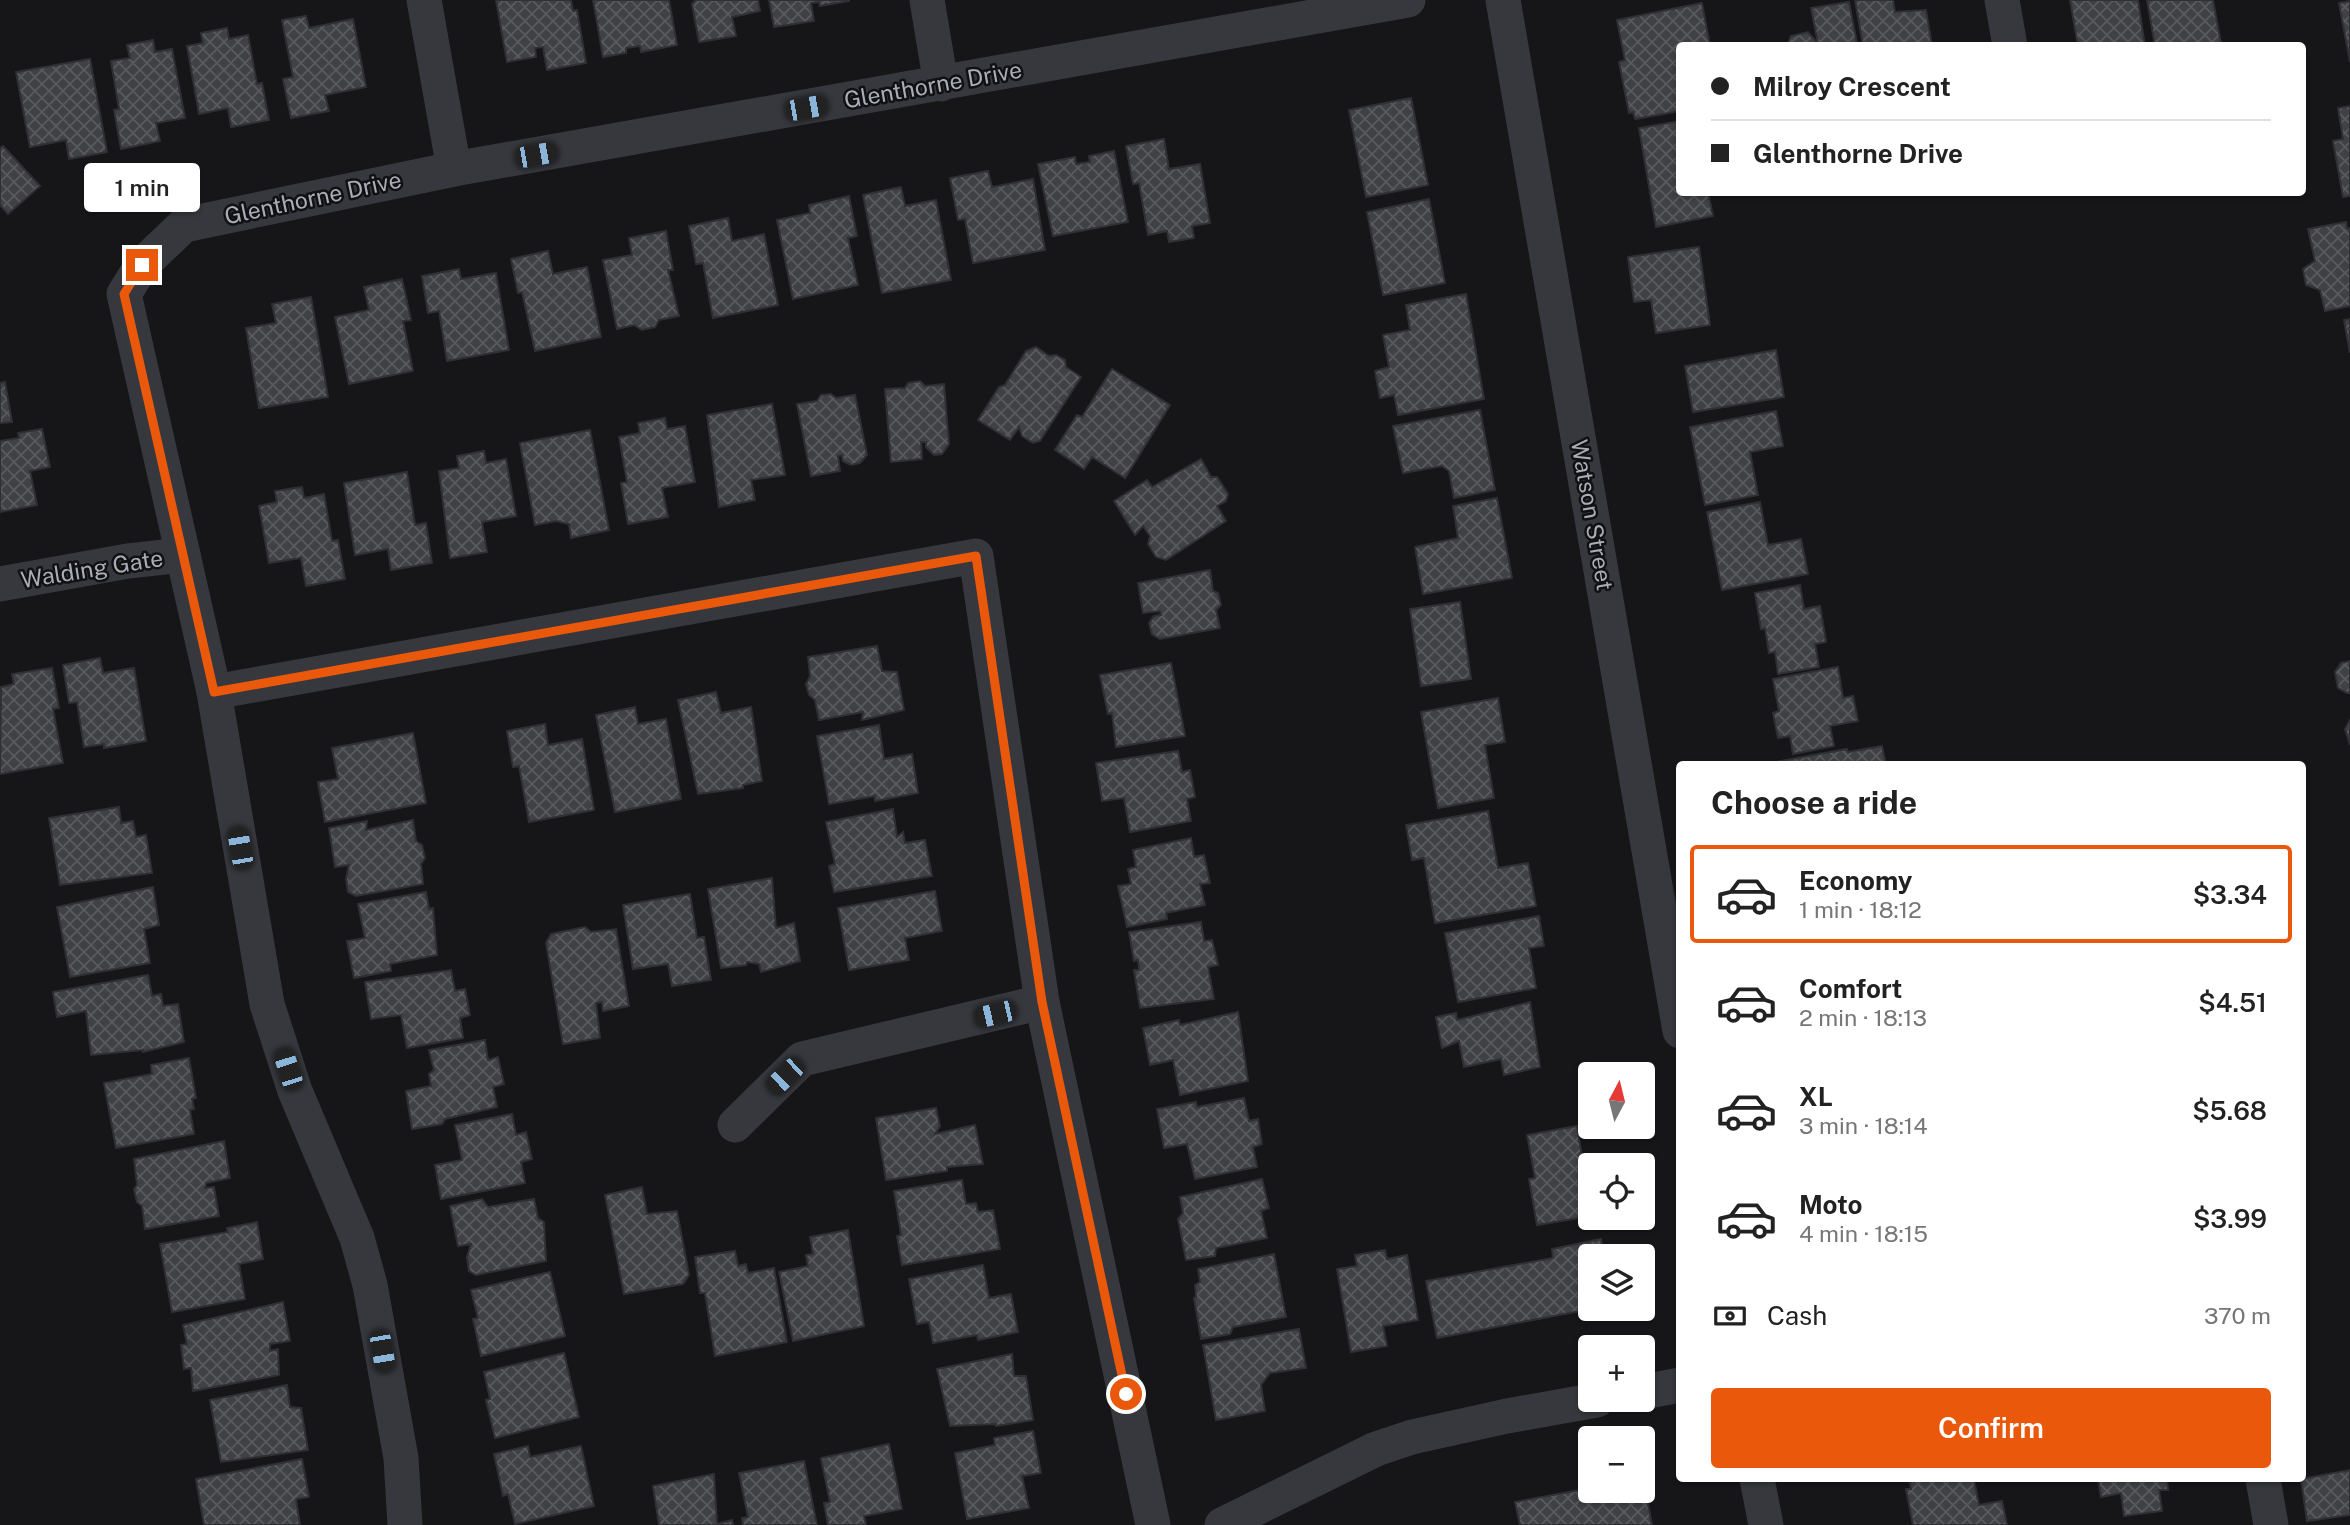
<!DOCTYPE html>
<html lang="en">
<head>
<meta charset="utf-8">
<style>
  :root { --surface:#fff; --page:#f2f2f2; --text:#222; --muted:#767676; --line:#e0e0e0; --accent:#ea580c }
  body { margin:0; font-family:"Public Sans",sans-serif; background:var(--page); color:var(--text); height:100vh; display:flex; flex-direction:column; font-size:26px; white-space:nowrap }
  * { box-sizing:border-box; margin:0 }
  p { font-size:23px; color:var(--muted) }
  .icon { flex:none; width:38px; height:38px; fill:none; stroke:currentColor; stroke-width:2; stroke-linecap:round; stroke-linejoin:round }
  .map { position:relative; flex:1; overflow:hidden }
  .drawer { position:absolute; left:1676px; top:761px; width:630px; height:721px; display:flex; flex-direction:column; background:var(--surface); border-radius:7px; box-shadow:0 2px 5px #0004 }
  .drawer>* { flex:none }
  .top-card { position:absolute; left:1676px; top:42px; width:630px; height:154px; border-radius:7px; box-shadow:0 2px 5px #0004; display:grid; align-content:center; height:154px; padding:0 35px; background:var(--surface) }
  .needle { width:46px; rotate:7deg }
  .tools { position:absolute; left:1578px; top:1062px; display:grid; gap:14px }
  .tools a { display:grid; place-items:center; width:77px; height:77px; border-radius:7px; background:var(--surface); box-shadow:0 2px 5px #0004; font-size:35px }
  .end { position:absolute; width:32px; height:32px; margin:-16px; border:9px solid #ea580c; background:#fff; box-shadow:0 0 0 4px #fff }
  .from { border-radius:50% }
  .bubble { position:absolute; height:49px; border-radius:7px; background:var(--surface); box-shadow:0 2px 5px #0004; font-size:23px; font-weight:600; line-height:49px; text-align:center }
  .car { position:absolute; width:21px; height:42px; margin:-21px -10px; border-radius:9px; box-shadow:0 0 5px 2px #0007; background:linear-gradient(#222 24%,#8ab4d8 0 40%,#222 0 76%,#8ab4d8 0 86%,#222 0) }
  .top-card b { display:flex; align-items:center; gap:24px; height:66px; font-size:26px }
  .top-card b+b { border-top:2px solid var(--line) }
  .top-card i { width:18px; height:18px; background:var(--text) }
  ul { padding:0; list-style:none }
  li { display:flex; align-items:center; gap:21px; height:98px; margin:0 14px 10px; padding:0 21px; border:4px solid transparent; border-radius:7px }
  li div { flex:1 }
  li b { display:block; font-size:26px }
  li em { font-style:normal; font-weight:600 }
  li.on { border-color:var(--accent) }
  li>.icon { width:63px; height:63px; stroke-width:1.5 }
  h2 { padding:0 35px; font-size:32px; line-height:84px }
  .pay { display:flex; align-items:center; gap:18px; height:77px; padding:0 35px; font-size:26px }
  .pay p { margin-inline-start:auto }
  .primary-button { display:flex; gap:14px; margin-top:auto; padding:14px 35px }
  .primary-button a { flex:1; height:80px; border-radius:7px; background:var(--accent); color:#fff; font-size:28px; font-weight:600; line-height:80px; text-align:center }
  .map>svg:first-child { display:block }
  .building { fill:url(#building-cross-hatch); stroke:#303034; stroke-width:2 }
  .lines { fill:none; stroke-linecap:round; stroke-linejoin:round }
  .minor { stroke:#37383d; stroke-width:35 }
  .route { stroke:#ea580c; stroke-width:9 }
  .labels { text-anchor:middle; stroke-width:5; stroke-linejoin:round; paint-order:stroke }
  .street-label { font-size:23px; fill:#a8adb8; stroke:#111113 }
</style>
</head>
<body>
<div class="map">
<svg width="2350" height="1525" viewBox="0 0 2350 1525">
  <defs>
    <pattern id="building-cross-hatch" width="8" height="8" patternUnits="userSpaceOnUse" patternTransform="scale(1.75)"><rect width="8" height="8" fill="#404145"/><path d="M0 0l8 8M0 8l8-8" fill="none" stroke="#595a5e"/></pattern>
  </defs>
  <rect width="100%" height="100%" fill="#161618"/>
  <!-- building -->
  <g class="building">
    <path d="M496 0H571L573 11 577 10 586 63 547 70 543 47 535 48 536 57 507 62Z"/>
    <path d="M593 0H669L677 45 641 52 640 46 626 48V53L603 57Z"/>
    <path d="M696 0H758L760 11 732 17 736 36 699 42 692 4Z"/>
    <path d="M769 0H849V1L820 6 819 2 811 3 814 21 774 27Z"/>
    <path d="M1855 0H1893L1895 12 1926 10 1932 46H1863Z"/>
    <path d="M2070 0H2138L2145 46H2078Z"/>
    <path d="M2147 0H2213L2221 43 2155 46Z"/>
    <path d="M2350 1V62L2339 3Z"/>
    <path d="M1849 2 1857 43 1787 46 1791 36 1808 32 1818 44 1811 8Z"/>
    <path d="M1702 3 1710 46H1680V111L1635 119 1633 112 1629 113 1619 62 1625 60 1617 20Z"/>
    <path d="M306 16 309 28 353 19 366 87 325 95 329 111 291 118 283 79 293 77 282 20Z"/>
    <path d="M227 28 229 39 248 35 257 84 262 83 269 120 231 127 228 108 199 114 187 46 203 43 201 33Z"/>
    <path d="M153 40 155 52 172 49 185 118 156 123 160 141 121 149 114 110 119 109 111 61 130 58 127 45Z"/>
    <path d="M90 59 107 152 69 159 66 140 30 147 16 72Z"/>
    <path d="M1411 98 1428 185 1366 197 1349 110Z"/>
    <path d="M2350 106V196L2343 197 2333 141 2343 139 2338 108Z"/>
    <path d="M1680 121V192H1708L1713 216 1656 227 1639 128Z"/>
    <path d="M1164 139 1169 169 1200 164 1210 223 1192 226 1194 238 1169 242 1167 231 1148 235 1139 183 1133 184 1126 146Z"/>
    <path d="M3 146 40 186 8 214 0 205V148Z"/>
    <path d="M1114 151 1128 222 1053 236 1038 164 1075 157 1076 164 1090 162 1089 156Z"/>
    <path d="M988 171 992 187 1033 179 1045 250 973 263 965 219 958 220 950 178Z"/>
    <path d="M901 187 905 206 936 200 951 280 882 293 863 195Z"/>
    <path d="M849 196 857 236 848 238 858 285 793 299 777 220 810 213 809 205Z"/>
    <path d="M1429 199 1445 283 1383 295 1367 212Z"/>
    <path d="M728 218 732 241 764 234 778 305 713 318 703 263 696 264 689 226Z"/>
    <path d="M2346 222 2347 229 2350 228V306L2325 311 2320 290 2306 285 2303 269 2315 261 2308 229Z"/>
    <path d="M666 231 673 270H668L679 316 659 320 655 327 642 330 634 325 617 329 603 260 632 255 629 238Z"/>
    <path d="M1699 247 1710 325 1656 333 1651 300 1634 302 1628 257Z"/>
    <path d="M548 251 553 274 587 267 601 337 535 351 522 292 518 293 511 259Z"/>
    <path d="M459 269 461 279 496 273 509 350 447 361 439 311 428 313 422 276Z"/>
    <path d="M402 279 411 320 403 321 413 371 349 384 335 317 369 310 364 287Z"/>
    <path d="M1466 294 1484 399 1398 415 1394 395 1380 398 1375 371 1389 367 1383 335 1410 330 1406 305Z"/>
    <path d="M311 297 328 397 259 408 246 328 276 323 272 304Z"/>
    <path d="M2350 319V353L2344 320Z"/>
    <path d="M1036 347 1049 356 1056 355 1065 360 1066 367 1081 377 1040 441 1033 443 1022 436 1019 427 1010 440 978 420 999 387 1005 385 1026 351Z"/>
    <path d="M1776 350 1784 397 1693 412 1685 366Z"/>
    <path d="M1112 369 1170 405 1125 478 1092 457 1084 469 1055 450 1077 415 1082 417Z"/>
    <path d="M920 381 925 386 944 384 949 444 942 454 934 455 926 447V442H921L922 459 891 462 885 389 905 388 908 383Z"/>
    <path d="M5 382 12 422 0 423V383Z"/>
    <path d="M831 394 836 398 855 395 867 455 860 463 851 465 843 461 842 455 838 456 840 471 811 476 797 404 817 401 821 395Z"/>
    <path d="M772 404 785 475 751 480 755 500 719 507 707 415Z"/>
    <path d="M1480 410 1495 490 1454 498 1449 471 1442 466 1403 473 1393 426Z"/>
    <path d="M1776 411 1783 446 1750 452 1758 495 1705 505 1690 427Z"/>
    <path d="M665 418 667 429 685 426 695 482 662 488 668 517 628 524 621 483 627 482 619 437 640 433 638 423Z"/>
    <path d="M42 429 50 467 30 471 37 505 0 512V441L19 438 18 433Z"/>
    <path d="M590 430 609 530 571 538 569 524 556 521 535 525 520 443Z"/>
    <path d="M484 451 486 463 506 459 516 516 482 522 487 552 450 558 439 471 459 468 457 456Z"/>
    <path d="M1201 459 1211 477H1217L1228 494 1226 501 1217 506 1226 521 1166 560 1156 557 1148 544 1150 536 1143 526 1135 535 1114 501 1147 480 1152 487Z"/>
    <path d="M407 472 415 525 426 523 432 563 391 570 388 549 355 555 344 483Z"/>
    <path d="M302 487 304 498 324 494 332 541 338 540 345 579 306 586 301 558 269 563 259 506 277 502 275 491Z"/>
    <path d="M1497 498 1512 578 1423 594 1415 547 1458 538 1453 506Z"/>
    <path d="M1760 502 1768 545 1801 539 1808 574 1722 590 1707 512Z"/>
    <path d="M1210 570 1213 591 1218 593 1221 605 1216 610 1220 628 1160 639 1152 634 1149 623 1154 616 1161 615 1160 611 1143 613 1138 583Z"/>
    <path d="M1800 585 1804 609 1820 606 1826 642 1815 644 1819 667 1778 674 1775 652 1769 653 1765 628 1761 629 1755 593Z"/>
    <path d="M1460 602 1471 679 1421 686 1410 609Z"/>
    <path d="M877 646 882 671 897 672 904 710 862 720 863 712 819 720 815 700 809 695 806 684 810 676 808 657Z"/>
    <path d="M100 658 103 673 134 668 146 741 104 748V744L84 747 77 702 69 703 63 665Z"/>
    <path d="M2350 661V693H2347L2338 688 2335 672 2341 663Z"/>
    <path d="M1171 663 1185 736 1116 747 1112 713 1108 714 1100 675Z"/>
    <path d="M1838 667 1843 698 1853 696 1858 721 1830 726 1834 746 1793 754 1790 736 1778 738 1773 713 1779 711 1773 679Z"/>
    <path d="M52 668 59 708 53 709 63 763 0 774 1 687 14 684 12 674Z"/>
    <path d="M716 692 721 713 751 707 762 781 743 785V788L698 794 678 700Z"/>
    <path d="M1498 698 1505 742 1485 745 1494 798 1438 808 1421 712Z"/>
    <path d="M635 707 638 724 666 719 681 799 615 812 596 715Z"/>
    <path d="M2350 720V745L2345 729Z"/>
    <path d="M545 724 548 745 582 739 594 810 529 822 519 766 513 767 507 731Z"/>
    <path d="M879 725 884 759 912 754 918 793 875 801V796L829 804 817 736Z"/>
    <path d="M413 733 426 803 325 822 318 782 338 779 332 748Z"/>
    <path d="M1882 746 1886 765 1770 763 1847 749 1848 752Z"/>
    <path d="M1178 751 1182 772 1190 770 1195 797 1187 799 1191 821 1130 832 1124 798 1102 801 1096 763Z"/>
    <path d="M119 807 121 823 133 821 136 837 146 835 152 873 60 885 49 818Z"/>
    <path d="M893 809 897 837 903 832 905 843 925 840 932 876 834 892 829 866 835 864 826 822Z"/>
    <path d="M1488 811 1498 868 1528 863 1536 906 1435 923 1424 858 1412 860 1406 825Z"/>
    <path d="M413 820 416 841 422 845 425 858 421 864 423 884 356 896 348 892 346 879 349 865 335 867 329 828 367 821 366 830Z"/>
    <path d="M1191 838 1194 857 1204 855 1210 883 1200 884 1205 905 1166 913 1167 919 1127 927 1118 886 1131 884 1128 869 1136 867 1133 850Z"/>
    <path d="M772 878 776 928 794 923 800 961 761 972 759 964 747 962 746 965 721 968 708 889Z"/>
    <path d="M153 887 159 925 144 929 150 963 70 977 57 907Z"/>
    <path d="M935 891 942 931 905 938 909 960 849 970 838 908Z"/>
    <path d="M426 892 429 909 433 908 437 955 390 964 391 971 354 978 347 941 365 938 358 904Z"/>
    <path d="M690 894 697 938 704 937 711 980 672 986 668 964 633 969 623 905Z"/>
    <path d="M1539 916 1544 946 1529 948 1536 988 1458 1002 1445 933Z"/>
    <path d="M1201 922 1204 941 1212 940 1218 965 1208 967 1214 999 1140 1008 1134 970H1139L1138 960 1134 961 1129 932Z"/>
    <path d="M585 927 591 932 616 929 629 1006 603 1011 602 1002 596 1003 600 1038 563 1044 546 943 551 934Z"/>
    <path d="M451 970 455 991 465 989 470 1015 460 1018 463 1038 407 1048 401 1015 371 1019 365 982Z"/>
    <path d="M148 975 152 996 161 994 163 1006 178 1004 184 1042 143 1052V1050L91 1055 86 1011 57 1017 53 992Z"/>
    <path d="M1530 1002 1540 1067 1504 1075 1501 1059 1464 1067 1459 1041 1442 1048 1436 1017 1456 1013 1457 1020Z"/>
    <path d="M1238 1012 1248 1081 1180 1095 1173 1060 1150 1065 1143 1028 1179 1020 1180 1025Z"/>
    <path d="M485 1040 488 1060 498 1057 504 1084 493 1087 497 1107 445 1119 442 1124 412 1129 406 1091 431 1086 429 1074 434 1070 429 1050Z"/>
    <path d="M189 1058 196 1098 192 1099 194 1109 190 1110 194 1134 116 1148 104 1083 152 1074 151 1065Z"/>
    <path d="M1244 1098 1249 1121 1258 1119 1262 1144 1253 1147 1257 1167 1195 1179 1187 1144 1164 1148 1157 1109 1196 1102 1197 1107Z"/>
    <path d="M936 1108 940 1126 935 1134 975 1125 983 1164 947 1167V1171L886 1180 876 1118Z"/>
    <path d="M512 1114 516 1135 526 1132 532 1159 521 1162 525 1183 441 1199 435 1165 462 1160 455 1125Z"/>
    <path d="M1577 1126 1584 1170 1589 1169 1591 1180V1216L1537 1225 1529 1179 1535 1178 1527 1135Z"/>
    <path d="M224 1141 230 1178 206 1183 205 1188 214 1187 219 1216 145 1229 142 1206 137 1202 134 1189 137 1185 134 1159Z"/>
    <path d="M1262 1179 1269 1208 1261 1211 1267 1238 1216 1248 1215 1256 1186 1260 1178 1219 1183 1213 1180 1197Z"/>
    <path d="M962 1180 966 1204 976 1203 978 1212 993 1210 1000 1249 902 1265 897 1236 901 1235 894 1191Z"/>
    <path d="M642 1187 647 1214 677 1211 689 1275 683 1284 624 1294 605 1195Z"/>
    <path d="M482 1199 488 1207 534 1199 538 1218 544 1222 546 1261 476 1275 469 1271 467 1257 471 1244 458 1246 450 1206Z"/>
    <path d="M257 1222 263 1259 239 1264 245 1299 172 1312 160 1244 228 1232 227 1228Z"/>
    <path d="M848 1230 864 1326 793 1341 779 1272 808 1266 806 1255 813 1254 810 1237Z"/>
    <path d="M1601 1239 1604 1256H1591V1309L1437 1338 1426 1281 1553 1258 1552 1249Z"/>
    <path d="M1385 1250 1387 1259 1407 1255 1418 1320 1383 1326 1387 1346 1351 1352 1337 1269 1357 1266 1355 1255Z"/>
    <path d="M735 1251 738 1266 746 1264 748 1273 774 1268 787 1342 715 1356 705 1293H700L695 1257Z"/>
    <path d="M1274 1254 1286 1317 1233 1327 1230 1334 1201 1339 1194 1298 1196 1297 1195 1285 1200 1282 1198 1269Z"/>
    <path d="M983 1265 989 1298 1011 1294 1018 1332 978 1340 977 1335 933 1343 929 1322 917 1324 909 1279Z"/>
    <path d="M550 1272 565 1336 481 1356 473 1319 478 1318 471 1290Z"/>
    <path d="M283 1302 290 1341 270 1344V1351L278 1349 279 1375 193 1391 191 1368 184 1369 181 1345 187 1344 183 1325Z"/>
    <path d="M1299 1329 1306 1368 1270 1373 1261 1385 1265 1411 1216 1420 1203 1345Z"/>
    <path d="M564 1353 579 1417 495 1438 486 1400 490 1399 484 1372Z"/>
    <path d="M1012 1354 1014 1376H1026L1033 1420 996 1426V1424L950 1426 937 1369Z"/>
    <path d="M287 1385 290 1407 301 1408 308 1450 221 1462 210 1400Z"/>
    <path d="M1033 1431 1041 1473 1022 1476 1029 1508 967 1519 955 1453 995 1445 994 1438Z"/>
    <path d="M889 1444 902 1509 864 1516 866 1525H828L824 1503 830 1502 821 1458Z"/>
    <path d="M528 1446 530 1457 581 1446 594 1506 515 1524 508 1494 503 1496 494 1454Z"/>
    <path d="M302 1459 309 1497 296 1499 300 1525H204L196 1479Z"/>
    <path d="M804 1461 817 1525H743L742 1518 748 1517 739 1473Z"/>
    <path d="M2350 1470V1515L2307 1521 2301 1479Z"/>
    <path d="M714 1474 717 1524 732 1520 733 1525H659L653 1486Z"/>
    <path d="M1643 1478 1652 1525H1520L1515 1502 1591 1488V1491H1643Z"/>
    <path d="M1909 1479 1974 1480 1979 1505 2002 1501 2007 1525H1913L1906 1489H1911Z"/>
    <path d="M2098 1479H2167L2168 1490H2159L2162 1511 2124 1516 2121 1493 2101 1497Z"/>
  </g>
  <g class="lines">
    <!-- minor -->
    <g class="minor">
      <path d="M424 0 454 169"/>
      <path d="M927 0 941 84"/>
      <path d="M1503 0 1680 1031"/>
      <path d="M2002 0 2010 46"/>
      <path d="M0 584 128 561 183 555"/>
      <path d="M214 692 976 556 1042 1002 1153 1525"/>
      <path d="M735 1125 802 1059 1042 1002"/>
      <path d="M1643 1392 1680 1385"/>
      <path d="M1757 1479 1766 1525"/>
      <path d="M2263 1479 2271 1525"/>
      <path d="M405 1525 401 1458 370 1285 357 1238 295 1091 267 1004 214 692 124 294 142 265 184 225 454 169 1408 0"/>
      <path d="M1222 1525 1376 1449 1412 1437 1507 1416 1597 1400"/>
    </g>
  </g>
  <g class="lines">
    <!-- route -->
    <path class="route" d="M142 265 124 294 214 692 976 556 1042 1002 1126 1394"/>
  </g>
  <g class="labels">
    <!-- street labels -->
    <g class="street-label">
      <text transform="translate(933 85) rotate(-10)" y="8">Glenthorne Drive</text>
      <text transform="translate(313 198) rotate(-12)" y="8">Glenthorne Drive</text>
      <text transform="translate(1592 515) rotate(80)" y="8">Watson Street</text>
      <text transform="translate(92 569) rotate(-9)" y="8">Walding Gate</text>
    </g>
  </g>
</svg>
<div class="tools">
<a><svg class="needle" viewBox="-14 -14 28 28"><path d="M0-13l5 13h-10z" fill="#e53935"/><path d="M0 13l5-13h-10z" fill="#767676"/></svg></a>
<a><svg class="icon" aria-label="locate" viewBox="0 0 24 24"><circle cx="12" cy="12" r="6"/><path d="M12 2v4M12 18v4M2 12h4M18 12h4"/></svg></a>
<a><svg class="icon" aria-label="layers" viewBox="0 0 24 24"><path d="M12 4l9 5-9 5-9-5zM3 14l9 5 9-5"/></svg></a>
<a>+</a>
<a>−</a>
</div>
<i class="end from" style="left:1126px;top:1394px"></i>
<i class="end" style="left:142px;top:265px"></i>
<div class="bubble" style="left:84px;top:163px;width:116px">1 min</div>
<i class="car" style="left:806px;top:108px;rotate:80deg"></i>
<i class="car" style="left:536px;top:155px;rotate:80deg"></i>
<i class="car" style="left:240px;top:848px;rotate:350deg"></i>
<i class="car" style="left:995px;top:1014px;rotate:257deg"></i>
<i class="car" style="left:288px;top:1069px;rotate:342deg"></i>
<i class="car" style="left:785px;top:1076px;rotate:226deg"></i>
<i class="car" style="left:382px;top:1351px;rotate:170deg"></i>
<div class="top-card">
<b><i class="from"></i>Milroy Crescent</b>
<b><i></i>Glenthorne Drive</b>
</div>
<section class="drawer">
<h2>Choose a ride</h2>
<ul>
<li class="on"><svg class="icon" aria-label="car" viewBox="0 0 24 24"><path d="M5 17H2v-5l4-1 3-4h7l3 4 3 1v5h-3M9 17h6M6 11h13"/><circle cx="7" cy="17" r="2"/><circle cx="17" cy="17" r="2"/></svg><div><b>Economy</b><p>1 min · 18:12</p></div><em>$3.34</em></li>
<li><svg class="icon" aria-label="car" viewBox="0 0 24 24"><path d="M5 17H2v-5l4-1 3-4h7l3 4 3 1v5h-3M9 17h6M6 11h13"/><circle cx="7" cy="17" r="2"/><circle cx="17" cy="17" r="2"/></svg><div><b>Comfort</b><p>2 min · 18:13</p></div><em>$4.51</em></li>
<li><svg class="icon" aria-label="car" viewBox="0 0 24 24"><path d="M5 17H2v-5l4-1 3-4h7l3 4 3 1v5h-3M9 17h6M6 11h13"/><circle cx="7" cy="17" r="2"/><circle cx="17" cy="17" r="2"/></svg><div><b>XL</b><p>3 min · 18:14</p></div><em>$5.68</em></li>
<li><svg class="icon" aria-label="car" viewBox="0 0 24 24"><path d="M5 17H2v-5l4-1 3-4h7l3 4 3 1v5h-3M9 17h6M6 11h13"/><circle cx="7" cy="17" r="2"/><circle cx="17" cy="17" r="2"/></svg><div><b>Moto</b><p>4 min · 18:15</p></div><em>$3.99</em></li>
</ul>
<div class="pay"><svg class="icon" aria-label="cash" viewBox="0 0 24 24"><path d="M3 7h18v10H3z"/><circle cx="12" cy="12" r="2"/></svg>Cash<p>370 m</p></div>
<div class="primary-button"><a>Confirm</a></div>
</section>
</div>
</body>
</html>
